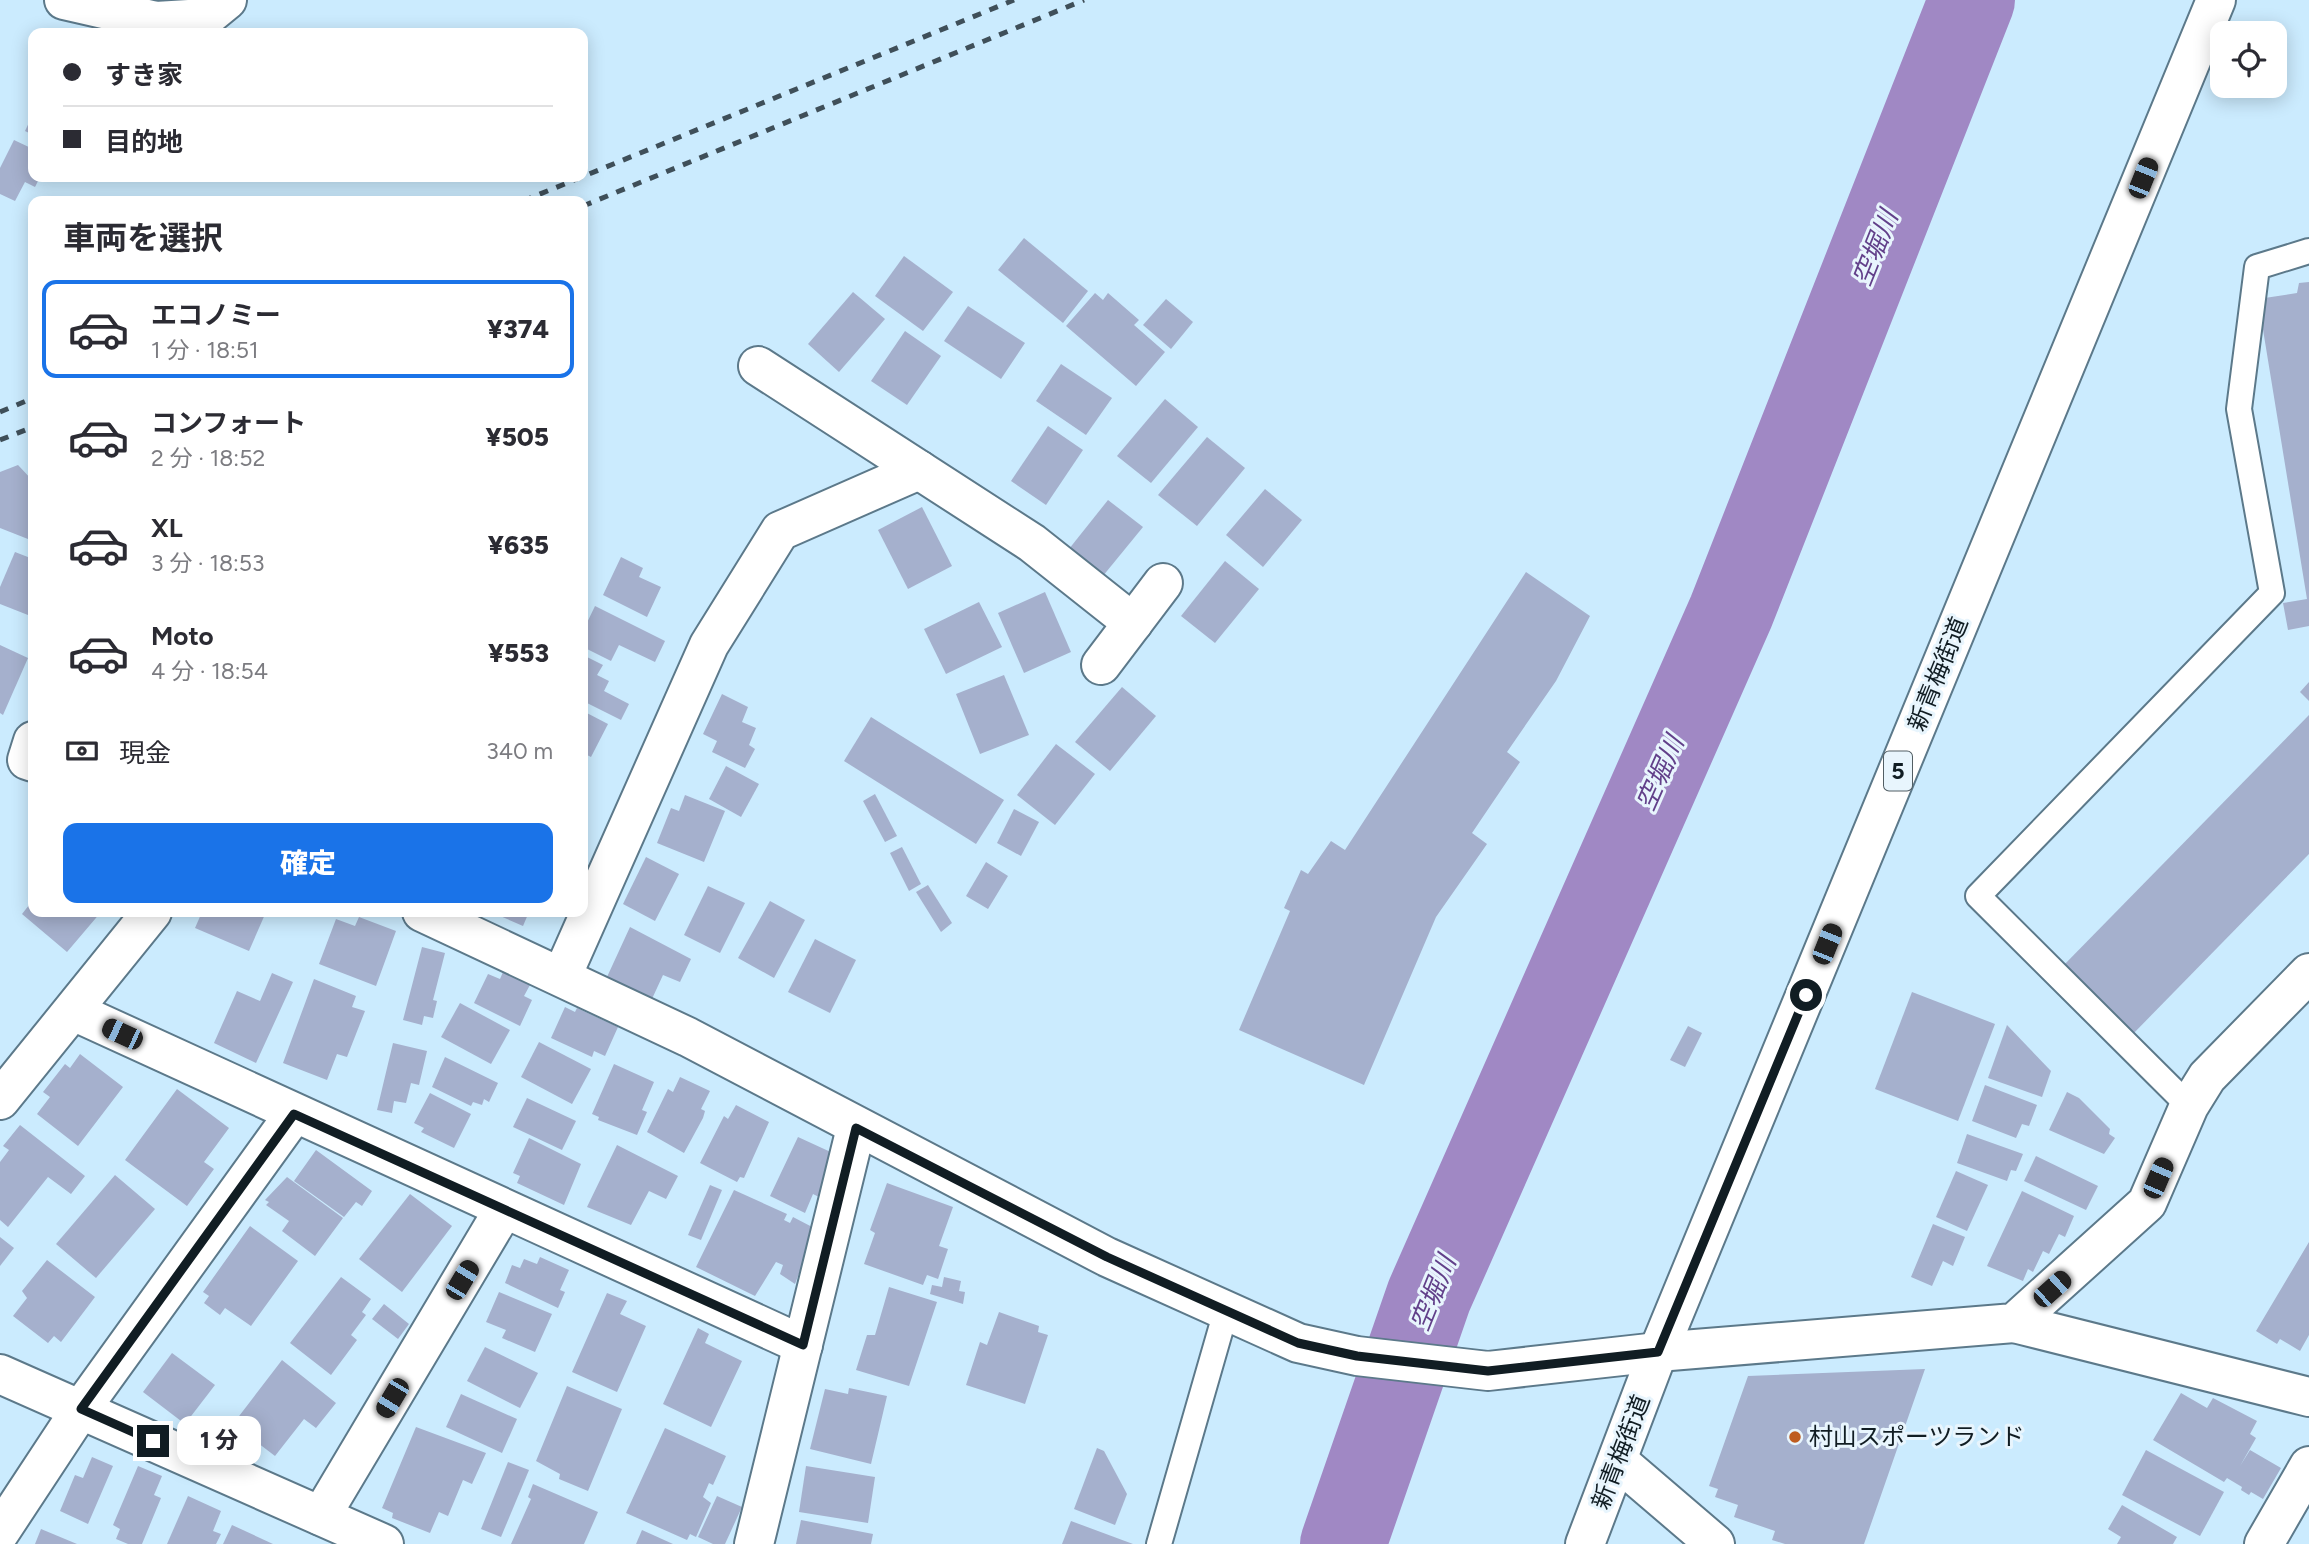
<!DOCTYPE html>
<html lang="ja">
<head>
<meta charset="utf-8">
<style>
  :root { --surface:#fff; --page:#f7f7f7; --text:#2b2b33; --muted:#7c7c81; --line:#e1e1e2; --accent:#1a73e8 }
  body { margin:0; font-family:Figtree,"Noto Sans JP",sans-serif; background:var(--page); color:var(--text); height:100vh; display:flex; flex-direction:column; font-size:26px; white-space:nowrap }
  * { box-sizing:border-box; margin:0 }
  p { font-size:23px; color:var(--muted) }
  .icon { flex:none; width:38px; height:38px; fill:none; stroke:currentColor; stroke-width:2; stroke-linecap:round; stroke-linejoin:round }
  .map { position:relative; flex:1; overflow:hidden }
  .drawer { position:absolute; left:28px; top:196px; width:560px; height:721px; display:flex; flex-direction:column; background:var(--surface); border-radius:14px; box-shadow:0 4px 18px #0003 }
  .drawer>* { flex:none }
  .hud { position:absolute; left:28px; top:28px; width:560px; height:154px; border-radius:14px; box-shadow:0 4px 18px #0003; display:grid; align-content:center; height:154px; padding:0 35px; background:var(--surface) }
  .tools { position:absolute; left:2210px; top:21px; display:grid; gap:14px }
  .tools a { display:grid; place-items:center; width:77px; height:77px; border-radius:14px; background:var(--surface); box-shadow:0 4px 18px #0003; font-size:35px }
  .end { position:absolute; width:32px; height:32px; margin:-16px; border:9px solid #111d23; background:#fff; box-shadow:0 0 0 4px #fff }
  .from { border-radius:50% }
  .bubble { position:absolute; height:49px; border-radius:14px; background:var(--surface); box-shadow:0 4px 18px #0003; font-size:23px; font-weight:800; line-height:49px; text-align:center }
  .car { position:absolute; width:21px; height:42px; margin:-21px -10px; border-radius:9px; box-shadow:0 0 5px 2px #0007; background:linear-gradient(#222 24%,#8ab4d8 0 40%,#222 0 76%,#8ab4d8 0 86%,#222 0) }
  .hud b { display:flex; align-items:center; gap:24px; height:66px; font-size:26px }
  .hud b+b { border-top:2px solid var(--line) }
  .hud i { width:18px; height:18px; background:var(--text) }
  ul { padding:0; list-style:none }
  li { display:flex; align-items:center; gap:21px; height:98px; margin:0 14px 10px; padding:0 21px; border:4px solid transparent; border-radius:14px }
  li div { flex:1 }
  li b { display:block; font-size:26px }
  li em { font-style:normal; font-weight:800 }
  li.on { border-color:var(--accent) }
  li>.icon { width:63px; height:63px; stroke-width:1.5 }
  h2 { padding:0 35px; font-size:32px; line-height:84px }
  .pay { display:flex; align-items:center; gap:18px; height:77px; padding:0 35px; font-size:26px }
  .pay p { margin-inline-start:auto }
  .cta { display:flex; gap:14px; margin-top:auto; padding:14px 35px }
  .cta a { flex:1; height:80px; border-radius:14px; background:var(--accent); color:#fff; font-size:28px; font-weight:800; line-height:80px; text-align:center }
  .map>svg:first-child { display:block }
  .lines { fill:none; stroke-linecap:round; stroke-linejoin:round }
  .river { stroke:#a088c4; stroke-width:86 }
  .building { fill:#a5b0cd }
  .service-casing { stroke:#5c798a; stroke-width:28 }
  .minor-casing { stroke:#5c798a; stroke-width:42 }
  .tertiary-casing { stroke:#5c798a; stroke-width:42 }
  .primary-casing { stroke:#5c798a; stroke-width:42 }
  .service { stroke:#fff; stroke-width:24 }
  .minor { stroke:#fff; stroke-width:38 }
  .tertiary { stroke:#fff; stroke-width:38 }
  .primary { stroke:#fff; stroke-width:38 }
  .rail { stroke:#3f4f59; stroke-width:5; stroke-dasharray:9 9; stroke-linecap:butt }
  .route { stroke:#111d23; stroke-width:9 }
  .poi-dot { fill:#be5c20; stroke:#e8f5fd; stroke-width:2.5 }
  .labels { text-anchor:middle; stroke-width:6; stroke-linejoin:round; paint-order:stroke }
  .shield { fill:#e8f5fd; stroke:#525e64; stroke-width:2 }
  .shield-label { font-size:23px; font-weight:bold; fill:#111d23 }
  .street-label { font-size:24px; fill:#111d23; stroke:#e8f5fd }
  .poi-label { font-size:24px; fill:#111d23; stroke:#e8f5fd; text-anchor:start }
  .water-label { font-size:26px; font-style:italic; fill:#62408a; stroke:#e8f5fd }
</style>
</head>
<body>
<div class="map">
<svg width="2309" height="1544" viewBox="0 0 2309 1544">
  <rect width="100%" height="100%" fill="#cbebfe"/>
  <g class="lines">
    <!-- river -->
    <path class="river" d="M1343 1544 1429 1296 1731 612 1972 0"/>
  </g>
  <!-- building -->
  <g class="building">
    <path d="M33 114V135L25 131Z"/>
    <path d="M14 140 33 149V177H40L35 187 25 182 15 201 0 194V168Z"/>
    <path d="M1024 238 1088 291 1063 323 998 270Z"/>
    <path d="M904 256 953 292 923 331 875 296Z"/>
    <path d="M2309 282V626L2288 630 2283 603 2307 599 2258 299 2297 293 2299 283Z"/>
    <path d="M853 292 885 319 839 372 808 344Z"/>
    <path d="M1095 293 1103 300 1108 293 1139 320 1134 325 1165 352 1136 386 1066 326Z"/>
    <path d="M1166 299 1193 322 1171 349 1143 325Z"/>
    <path d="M968 306 1025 343 1001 379 944 341Z"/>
    <path d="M905 331 941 356 907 405 871 381Z"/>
    <path d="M1061 364 1112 398 1086 435 1036 401Z"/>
    <path d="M1165 399 1198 427 1151 483 1117 456Z"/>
    <path d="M1048 426 1083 450 1046 505 1011 481Z"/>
    <path d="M1207 437 1245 468 1197 526 1158 495Z"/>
    <path d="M18 465 33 481V541L0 528V472Z"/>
    <path d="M1265 489 1302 520 1263 567 1226 535Z"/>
    <path d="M1108 500 1143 527 1098 582 1065 554Z"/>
    <path d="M922 507 952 566 908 589 878 530Z"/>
    <path d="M15 552 33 559V602L28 615 0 604V587Z"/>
    <path d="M621 557 643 568 639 577 661 587 647 617 603 595Z"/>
    <path d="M1225 561 1259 589 1215 643 1181 616Z"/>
    <path d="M1526 572 1590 616 1556 681 1507 752 1520 762 1472 833 1487 844 1436 917 1364 1085 1239 1030 1290 911 1284 908 1301 870 1308 874 1331 841 1345 850Z"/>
    <path d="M1045 592 1071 652 1024 673 998 613Z"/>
    <path d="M979 602 1002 647 946 674 924 629Z"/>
    <path d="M595 606 665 641 655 662 619 645 611 661 583 647V631Z"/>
    <path d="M0 645 28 658 3 715 0 713Z"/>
    <path d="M583 655 603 665 597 675 609 681 604 691 629 704 621 720 583 701Z"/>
    <path d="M1004 675 1029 735 980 754 956 694Z"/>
    <path d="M2309 682V701L2300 692Z"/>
    <path d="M1122 687 1156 716 1110 771 1075 742Z"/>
    <path d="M722 694 748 707 742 722 756 728 749 745 755 749 745 768 712 752 717 741 703 734Z"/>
    <path d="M583 711 608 724 591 757 583 753Z"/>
    <path d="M2309 715V854L2131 1036 2061 968Z"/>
    <path d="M871 717 1004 800 976 844 844 761Z"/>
    <path d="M1056 744 1095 774 1055 825 1017 795Z"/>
    <path d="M726 766 759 784 741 817 709 799Z"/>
    <path d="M875 794 897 836 885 842 863 801Z"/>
    <path d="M685 795 725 811 704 862 657 843 671 808 679 811Z"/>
    <path d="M1014 809 1039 822 1021 856 997 843Z"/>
    <path d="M902 847 921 884 909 891 890 853Z"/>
    <path d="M646 857 679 874 655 921 623 904Z"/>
    <path d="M986 862 1008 876 988 909 966 896Z"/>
    <path d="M928 885 952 923 941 932 916 892Z"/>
    <path d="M708 886 745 903 720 953 684 935Z"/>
    <path d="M33 900V912H101L67 952 22 914Z"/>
    <path d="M770 901 805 920 774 978 738 958Z"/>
    <path d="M202 912H266L249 951 195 928Z"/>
    <path d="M491 912H529L523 926Z"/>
    <path d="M359 917 396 931 376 986 319 964 336 919 355 926Z"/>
    <path d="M630 927 691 959 680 982 663 975 651 1001 607 977Z"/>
    <path d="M815 939 856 960 830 1013 788 992Z"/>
    <path d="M422 947 445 953 433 1000 437 1001 433 1018 424 1016 422 1025 403 1020Z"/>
    <path d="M503 972 530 985 524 996 532 1000 520 1026 474 1003 488 974 500 979Z"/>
    <path d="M272 973 293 982 256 1063 214 1043 237 991 260 1001Z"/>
    <path d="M314 979 356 996 352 1007 365 1011 347 1057 337 1054 327 1080 283 1063Z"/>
    <path d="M1912 992 1995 1024 1958 1121 1875 1089Z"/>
    <path d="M460 1003 510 1030 491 1064 441 1037Z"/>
    <path d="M565 1007 575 1012 577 1008 618 1027 605 1056 594 1051 592 1057 551 1038Z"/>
    <path d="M2007 1025 2051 1071 2042 1097 1988 1078Z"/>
    <path d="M1688 1026 1702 1033 1685 1067 1670 1060Z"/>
    <path d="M539 1042 591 1069 572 1104 521 1077Z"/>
    <path d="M393 1043 427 1051 419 1085 411 1083 406 1103 394 1101 392 1113 377 1110Z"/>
    <path d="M80 1054 123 1087 78 1146 37 1114 50 1097 43 1092 65 1064 70 1068Z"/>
    <path d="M445 1057 498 1083 489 1102 484 1099 482 1105 473 1102 471 1106 432 1087Z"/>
    <path d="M614 1064 654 1082 642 1110 647 1112 637 1135 598 1120 599 1117 592 1114Z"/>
    <path d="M680 1077 710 1091 701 1109 705 1111 703 1118 684 1153 647 1132 668 1089 673 1092Z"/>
    <path d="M1985 1085 2037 1105 2029 1126 2022 1124 2016 1138 1972 1121Z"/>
    <path d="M177 1089 229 1128 204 1162 214 1169 187 1206 125 1160Z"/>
    <path d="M2067 1092 2079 1098 2110 1129 2109 1134 2115 1138 2104 1154 2049 1130Z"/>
    <path d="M430 1093 471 1114 454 1148 421 1132 424 1128 414 1123Z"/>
    <path d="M527 1098 576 1121 562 1150 513 1127Z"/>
    <path d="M736 1105 769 1122 744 1178 740 1177 737 1182 700 1163 724 1116 728 1119Z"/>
    <path d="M20 1125 85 1176 71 1194 48 1177 8 1227 0 1220V1162L9 1150 3 1146Z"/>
    <path d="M1967 1134 2023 1154 2016 1171 2011 1170 2007 1181 1957 1163Z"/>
    <path d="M798 1137 835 1154 823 1199 813 1194 805 1213 770 1196Z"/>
    <path d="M529 1138 581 1164 564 1205 517 1183 520 1176 513 1173Z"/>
    <path d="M617 1145 678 1176 666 1199 649 1191 631 1225 587 1207Z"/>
    <path d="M316 1150 372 1191 362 1206 356 1202 344 1217 294 1181Z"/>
    <path d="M2036 1156 2098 1186 2086 1210 2024 1181Z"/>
    <path d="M1956 1171 1988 1185 1967 1231 1936 1217Z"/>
    <path d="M115 1175 155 1209 96 1278 56 1244Z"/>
    <path d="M287 1177 343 1218 315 1256 282 1231 289 1221 266 1205 269 1202 265 1200Z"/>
    <path d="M887 1183 953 1207 939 1246 948 1249 938 1279 927 1275 923 1285 864 1264 875 1233 870 1230Z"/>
    <path d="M710 1185 722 1190 701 1240 688 1235Z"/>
    <path d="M734 1190 787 1214 784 1220 790 1223 793 1217 816 1229 795 1284 780 1274 783 1265 776 1262 755 1296 696 1267Z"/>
    <path d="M2022 1191 2074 1216 2065 1237 2059 1234 2049 1254 2043 1251 2033 1272 2028 1269 2023 1281 1987 1266Z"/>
    <path d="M410 1194 452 1226 402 1292 359 1259Z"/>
    <path d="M1933 1224 1965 1237 1953 1266 1943 1261 1932 1286 1911 1277Z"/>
    <path d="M250 1226 298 1261 251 1326 225 1308 220 1315 204 1303 209 1296 203 1292Z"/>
    <path d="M0 1237 14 1248 0 1266Z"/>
    <path d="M2309 1242V1335L2300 1351 2280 1339 2277 1344 2256 1331Z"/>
    <path d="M540 1257 569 1270 560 1290 565 1292 558 1308 505 1283 512 1265 520 1268 524 1259 537 1264Z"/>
    <path d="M47 1260 95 1297 61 1342 54 1336 48 1343 13 1316 27 1298 22 1291Z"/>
    <path d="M341 1277 371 1299 362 1312 366 1315 351 1335 357 1340 331 1375 290 1343Z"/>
    <path d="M944 1277 961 1281 959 1291 965 1292 963 1304 930 1294 932 1285 942 1287Z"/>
    <path d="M889 1287 937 1302 909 1386 856 1370 867 1335H875Z"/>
    <path d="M499 1292 552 1314 535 1352 502 1338 506 1330 486 1322Z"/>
    <path d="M607 1293 627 1301 620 1314 646 1326 617 1392 572 1372Z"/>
    <path d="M384 1304 409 1324 398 1339 372 1319Z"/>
    <path d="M999 1312 1039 1326 1038 1332 1048 1335 1025 1404 966 1385 980 1342 987 1345Z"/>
    <path d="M698 1328 709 1334 705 1343 742 1361 711 1427 663 1404Z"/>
    <path d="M485 1347 538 1373 520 1408 467 1381Z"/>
    <path d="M172 1353 215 1385 185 1424 143 1392Z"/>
    <path d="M282 1360 336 1403 316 1428 304 1419 275 1456 233 1424Z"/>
    <path d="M1925 1369 1864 1544H1785L1772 1540 1775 1531 1734 1517 1738 1505 1715 1497 1718 1489 1709 1486 1748 1376Z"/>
    <path d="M567 1386 622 1409 588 1491 559 1479 560 1474 536 1461Z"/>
    <path d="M849 1388 887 1396 871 1464 810 1449 825 1389 848 1394Z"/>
    <path d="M2181 1393 2207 1408 2213 1398 2257 1421 2250 1434 2256 1438 2240 1466 2250 1450 2281 1468 2263 1499 2251 1492 2249 1495 2241 1490 2242 1487 2227 1478 2224 1482 2153 1440Z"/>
    <path d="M461 1394 517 1419 502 1453 446 1427Z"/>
    <path d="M416 1427 486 1453 472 1484 463 1480 448 1516 439 1512 430 1533 392 1518 393 1513 382 1508Z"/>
    <path d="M665 1428 726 1456 713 1485 709 1483 703 1497 711 1503 696 1537 690 1534 687 1540 626 1513Z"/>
    <path d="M1097 1448 1104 1451 1127 1494 1115 1525 1074 1509Z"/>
    <path d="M2146 1450 2224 1492 2200 1536 2122 1495Z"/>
    <path d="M92 1457 113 1466 88 1524 60 1511 75 1475 83 1478Z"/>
    <path d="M508 1462 529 1470 501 1537 481 1529Z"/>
    <path d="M138 1466 162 1476 154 1495 161 1498 142 1544H128L116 1539 120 1529 113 1525Z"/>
    <path d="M806 1466 875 1477 868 1523 799 1512Z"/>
    <path d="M533 1484 598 1512 584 1544H511L531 1499 528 1497Z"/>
    <path d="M188 1496 221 1511 213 1531 221 1534 216 1544H167Z"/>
    <path d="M717 1496 742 1507 725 1544H713L698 1537Z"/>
    <path d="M2122 1505 2177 1537 2173 1544H2117L2121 1537 2108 1529Z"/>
    <path d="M801 1520 873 1534 871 1544H796Z"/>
    <path d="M1071 1521 1133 1544H1062Z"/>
    <path d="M232 1525 273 1544H223Z"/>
    <path d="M41 1529 77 1544H35Z"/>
    <path d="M642 1530 673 1544H636Z"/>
  </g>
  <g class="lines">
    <defs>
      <g id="service">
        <path d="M2189 1106 1978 896 2272 593 2239 409 2257 267 2309 251"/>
        <path d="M1159 1544 1226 1311"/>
      </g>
      <g id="minor">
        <path d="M758 366 1032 543 1133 623"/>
        <path d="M1101 665 1163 583"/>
        <path d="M33 741 27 760 33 762"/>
        <path d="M422 912 688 1037 1107 1257 1298 1343 1357 1356 1488 1371 1658 1352"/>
        <path d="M562 976 709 645 780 531 919 470"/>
        <path d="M73 1011 803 1345"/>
        <path d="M0 1100 152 912"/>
        <path d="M2014 1323 2309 1397"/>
        <path d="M0 1374 384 1544"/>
        <path d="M1618 1461 1715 1544"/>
        <path d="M321 1516 504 1209"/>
        <path d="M0 1532 81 1409 294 1114"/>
        <path d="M754 1544 856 1128"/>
        <path d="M2264 1544 2309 1466"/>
      </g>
      <g id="tertiary">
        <path d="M64 0 156 21 205 18 227 0"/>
        <path d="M1658 1352 2014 1323 2147 1203 2189 1106 2207 1077 2309 973"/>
      </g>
      <path id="primary" d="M1585 1544 1658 1352 2216 0"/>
    </defs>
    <!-- service casing -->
    <use href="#service" class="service-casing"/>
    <!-- minor casing -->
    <use href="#minor" class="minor-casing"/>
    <!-- tertiary casing -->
    <use href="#tertiary" class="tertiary-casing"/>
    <!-- primary casing -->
    <use href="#primary" class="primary-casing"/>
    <!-- service -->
    <use href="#service" class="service"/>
    <!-- minor -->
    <use href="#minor" class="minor"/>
    <!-- tertiary -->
    <use href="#tertiary" class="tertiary"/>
    <!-- primary -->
    <use href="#primary" class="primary"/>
    <!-- rail -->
    <g class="rail">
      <path d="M523 201 1014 0"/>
      <path d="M583 206 1084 0"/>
      <path d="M0 412 33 398"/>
      <path d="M0 440 33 427"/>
    </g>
  </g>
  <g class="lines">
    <!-- route -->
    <path class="route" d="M153 1441 81 1409 294 1114 803 1345 856 1128 1107 1257 1298 1343 1357 1356 1488 1371 1658 1352 1806 995"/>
  </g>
  <!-- markers -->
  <circle class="poi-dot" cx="1795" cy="1437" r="7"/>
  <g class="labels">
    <!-- shield labels -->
    <rect class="shield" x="1884" y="751.5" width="28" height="39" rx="5"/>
    <g class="shield-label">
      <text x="1898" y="779">5</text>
    </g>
    <!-- street labels -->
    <g class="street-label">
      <text transform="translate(1938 674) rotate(-68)" y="8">新青梅街道</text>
      <text transform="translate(1621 1452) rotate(-69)" y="8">新青梅街道</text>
    </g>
    <!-- poi labels -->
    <g class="poi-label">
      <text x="1809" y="1445">村山スポーツランド</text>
    </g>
    <!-- water labels -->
    <g class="water-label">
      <text transform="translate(1875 248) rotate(-68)" y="9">空堀川</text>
      <text transform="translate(1660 773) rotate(-66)" y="9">空堀川</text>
      <text transform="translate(1433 1293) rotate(-68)" y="9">空堀川</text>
    </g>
  </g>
</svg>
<div class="tools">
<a><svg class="icon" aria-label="locate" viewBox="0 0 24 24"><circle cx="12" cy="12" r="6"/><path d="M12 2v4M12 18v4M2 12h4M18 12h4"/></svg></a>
</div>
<i class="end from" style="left:1806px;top:995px"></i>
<i class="end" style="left:153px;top:1441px"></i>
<div class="bubble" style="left:177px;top:1416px;width:84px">1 分</div>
<i class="car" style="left:2143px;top:178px;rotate:22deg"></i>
<i class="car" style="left:1827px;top:944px;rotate:22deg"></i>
<i class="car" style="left:122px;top:1034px;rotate:295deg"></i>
<i class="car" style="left:2158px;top:1178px;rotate:23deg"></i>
<i class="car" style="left:462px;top:1280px;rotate:31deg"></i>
<i class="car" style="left:2052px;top:1289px;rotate:48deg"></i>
<i class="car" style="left:392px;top:1398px;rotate:211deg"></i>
<div class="hud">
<b><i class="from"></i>すき家</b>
<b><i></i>目的地</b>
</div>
<section class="drawer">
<h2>車両を選択</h2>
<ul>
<li class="on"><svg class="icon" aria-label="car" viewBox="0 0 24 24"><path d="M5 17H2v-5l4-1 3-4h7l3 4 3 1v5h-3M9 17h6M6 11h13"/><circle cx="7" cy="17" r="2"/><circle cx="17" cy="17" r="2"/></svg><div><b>エコノミー</b><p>1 分 · 18:51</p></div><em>¥374</em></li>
<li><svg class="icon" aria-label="car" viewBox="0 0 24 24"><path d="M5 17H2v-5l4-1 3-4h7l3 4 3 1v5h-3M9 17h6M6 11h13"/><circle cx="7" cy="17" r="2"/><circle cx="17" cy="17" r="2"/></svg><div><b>コンフォート</b><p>2 分 · 18:52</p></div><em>¥505</em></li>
<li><svg class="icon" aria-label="car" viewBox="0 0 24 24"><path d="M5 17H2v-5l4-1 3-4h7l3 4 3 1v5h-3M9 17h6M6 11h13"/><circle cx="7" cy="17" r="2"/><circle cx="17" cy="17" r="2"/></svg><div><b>XL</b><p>3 分 · 18:53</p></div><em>¥635</em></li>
<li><svg class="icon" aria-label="car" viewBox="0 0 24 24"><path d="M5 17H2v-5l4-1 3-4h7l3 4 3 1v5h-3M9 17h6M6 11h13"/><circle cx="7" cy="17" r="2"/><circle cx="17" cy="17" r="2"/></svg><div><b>Moto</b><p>4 分 · 18:54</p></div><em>¥553</em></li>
</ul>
<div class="pay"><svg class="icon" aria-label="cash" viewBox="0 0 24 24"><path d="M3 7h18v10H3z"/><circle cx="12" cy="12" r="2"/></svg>現金<p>340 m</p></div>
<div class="cta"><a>確定</a></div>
</section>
</div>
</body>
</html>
